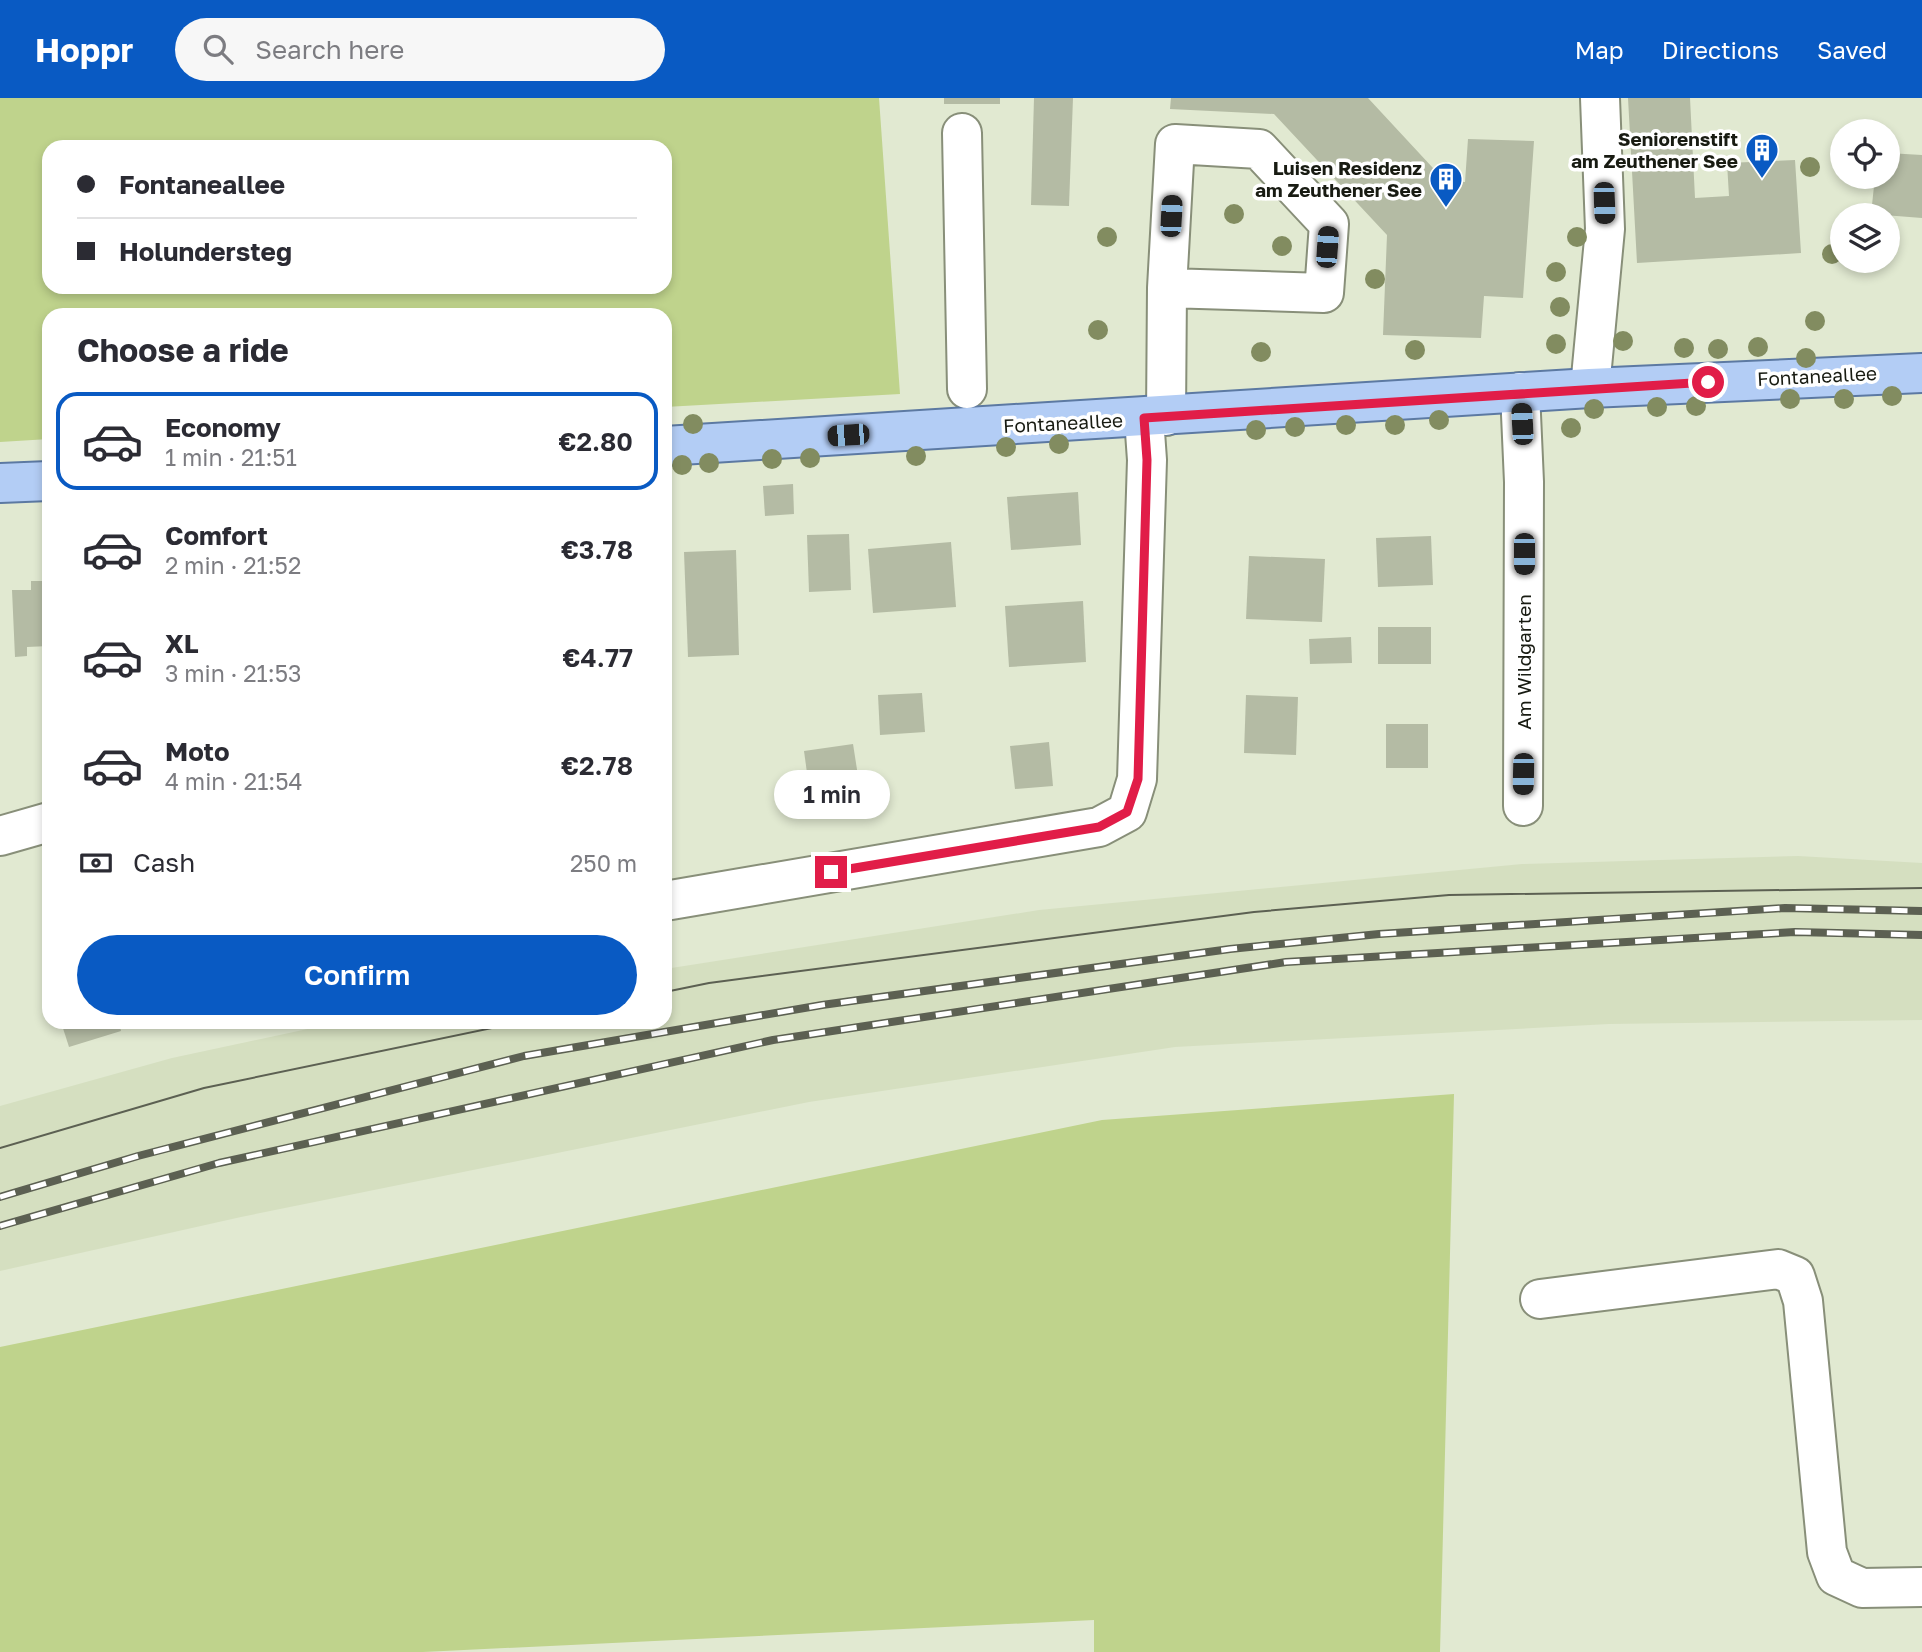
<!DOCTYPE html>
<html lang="en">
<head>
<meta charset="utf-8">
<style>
  :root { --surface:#fff; --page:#f7f7f7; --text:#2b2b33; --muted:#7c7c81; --line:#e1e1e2; --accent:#095ac3 }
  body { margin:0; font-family:"Golos Text",sans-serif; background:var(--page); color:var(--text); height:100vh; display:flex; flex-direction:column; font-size:26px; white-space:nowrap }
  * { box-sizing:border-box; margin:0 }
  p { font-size:23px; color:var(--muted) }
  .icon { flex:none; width:38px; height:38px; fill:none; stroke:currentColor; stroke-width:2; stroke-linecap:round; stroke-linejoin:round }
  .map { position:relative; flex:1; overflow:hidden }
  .side { position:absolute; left:42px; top:210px; width:630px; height:721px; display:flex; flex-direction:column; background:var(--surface); border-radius:21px; box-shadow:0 4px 10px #0003 }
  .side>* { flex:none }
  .hud { position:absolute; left:42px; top:42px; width:630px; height:154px; border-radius:21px; box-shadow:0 4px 10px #0003; display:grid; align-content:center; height:154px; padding:0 35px; background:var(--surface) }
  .tools { position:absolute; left:1830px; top:21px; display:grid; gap:14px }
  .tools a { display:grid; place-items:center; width:70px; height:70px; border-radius:50%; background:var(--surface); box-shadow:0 4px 10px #0003; font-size:35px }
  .end { position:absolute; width:32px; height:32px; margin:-16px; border:9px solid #e11d48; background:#fff; box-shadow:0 0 0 4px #fff }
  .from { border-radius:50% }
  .bubble { position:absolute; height:49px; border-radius:24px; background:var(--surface); box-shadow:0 4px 10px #0003; font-size:23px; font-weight:600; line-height:49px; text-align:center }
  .car { position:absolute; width:21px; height:42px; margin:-21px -10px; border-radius:9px; box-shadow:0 0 5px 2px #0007; background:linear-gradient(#222 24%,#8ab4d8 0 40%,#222 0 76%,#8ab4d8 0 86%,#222 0) }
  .hud b { display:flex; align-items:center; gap:24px; height:66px; font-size:26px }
  .hud b+b { border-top:2px solid var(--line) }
  .hud i { width:18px; height:18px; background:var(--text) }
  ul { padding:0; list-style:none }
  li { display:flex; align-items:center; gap:21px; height:98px; margin:0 14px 10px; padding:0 21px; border:4px solid transparent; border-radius:21px }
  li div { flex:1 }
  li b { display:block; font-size:26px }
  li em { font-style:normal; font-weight:600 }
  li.on { border-color:var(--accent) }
  li>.icon { width:63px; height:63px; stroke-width:1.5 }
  h2 { padding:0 35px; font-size:32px; line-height:84px }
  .pay { display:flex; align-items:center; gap:18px; height:77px; padding:0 35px; font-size:26px }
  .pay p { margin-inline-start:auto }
  .cta { display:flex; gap:14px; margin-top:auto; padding:14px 35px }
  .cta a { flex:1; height:80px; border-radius:42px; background:var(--accent); color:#fff; font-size:28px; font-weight:600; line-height:80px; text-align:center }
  header { display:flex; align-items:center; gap:42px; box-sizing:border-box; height:98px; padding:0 35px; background:var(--accent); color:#fff }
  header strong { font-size:33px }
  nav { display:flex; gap:38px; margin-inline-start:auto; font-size:24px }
  .search { width:490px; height:63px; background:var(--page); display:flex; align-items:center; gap:18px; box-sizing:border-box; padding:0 24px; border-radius:38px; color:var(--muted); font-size:26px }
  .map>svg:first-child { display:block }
  .built { fill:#d5dfc0 }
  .green { fill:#bfd38c; fill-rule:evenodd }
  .building { fill:#b4bba4 }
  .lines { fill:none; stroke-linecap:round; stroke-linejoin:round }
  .minor-casing { stroke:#888f79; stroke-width:42 }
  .major-casing { stroke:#5c79a2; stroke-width:42 }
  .minor { stroke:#fff; stroke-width:38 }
  .major { stroke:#b3cdf5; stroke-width:38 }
  .tram { stroke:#5c6052; stroke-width:2 }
  .rail-casing { stroke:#5c6052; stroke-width:8 }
  .rail { stroke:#fff; stroke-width:5; stroke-dasharray:16; stroke-linecap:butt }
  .tree { fill:#828c60 }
  .route { stroke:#e11d48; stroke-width:9 }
  .labels { text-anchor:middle; stroke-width:7; stroke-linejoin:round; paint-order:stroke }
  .poi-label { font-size:19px; font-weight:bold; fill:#181b12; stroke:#fff; text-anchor:end }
  .street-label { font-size:19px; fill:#181b12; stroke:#fff }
</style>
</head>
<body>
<header>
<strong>Hoppr</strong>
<div class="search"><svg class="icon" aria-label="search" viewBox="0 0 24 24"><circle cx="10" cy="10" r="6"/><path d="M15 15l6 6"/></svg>Search here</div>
<nav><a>Map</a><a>Directions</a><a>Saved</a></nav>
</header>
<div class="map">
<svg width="1922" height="1554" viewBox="0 0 1922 1554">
  <rect width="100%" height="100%" fill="#e1e9d1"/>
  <!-- built -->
  <path class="built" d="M1798 758 1922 765V922L1609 926 1175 949 809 1004 241 1119 0 1173V1008L172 960 340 924H665V871L1039 812 1522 766Z"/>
  <!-- green -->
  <g class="green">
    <path d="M0 0H879L900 296 665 309V217H49V341L0 344ZM49 49H665V189H49Z"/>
    <path d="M1454 996 1440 1554H1094V1522L423 1554H0V1249L1102 1022Z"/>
  </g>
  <!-- building -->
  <g class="building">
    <rect x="944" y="0" width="56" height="6"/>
    <path d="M1034 0H1073L1069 108 1031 107Z"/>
    <path d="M1171 0H1368L1445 83 1465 84 1468 41 1534 43 1523 200 1484 198 1481 240 1383 237 1387 137 1274 16 1170 11Z"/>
    <path d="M1628 0H1690L1695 100 1729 98 1727 65 1795 62 1801 155 1637 165Z"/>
    <path d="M1888 55 1922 57V120L1871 116 1875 79H1888Z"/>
    <path d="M793 386 794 416 765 418 763 388Z"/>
    <path d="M1078 394 1081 447 1011 452 1007 399Z"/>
    <path d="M849 436 851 492 809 494 807 437Z"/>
    <path d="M1431 438 1433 487 1378 489 1376 440Z"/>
    <path d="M951 444 956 509 873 515 868 451Z"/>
    <path d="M736 452 739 557 688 559 684 454Z"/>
    <path d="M1249 458 1325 461 1322 524 1246 521Z"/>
    <path d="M31 483H42V489H49V548L27 549V558L15 559 12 492H31Z"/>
    <path d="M1083 503 1086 564 1009 569 1005 508Z"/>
    <rect x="1378" y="529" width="53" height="37"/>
    <path d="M1351 539 1352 565 1310 566 1309 541Z"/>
    <path d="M49 583V603H48L43 585Z"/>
    <path d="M922 595 925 634 880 637 878 597Z"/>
    <path d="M1246 597 1298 599 1296 657 1244 655Z"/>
    <rect x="1386" y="626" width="42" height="44"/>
    <path d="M1049 644 1053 688 1015 691 1010 648Z"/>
    <path d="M853 646 861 697 811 704 804 653Z"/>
    <path d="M666 682 669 698 665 699V683Z"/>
    <path d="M61 924H119L121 933 69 949Z"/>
  </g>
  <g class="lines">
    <defs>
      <g id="minor">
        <path d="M962 35 967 291"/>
        <path d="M1590 290 1605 131 1600 0"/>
        <path d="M1520 294 1524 384 1523 708"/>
        <path d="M1166 318 1167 190 1175 46 1259 51 1329 126 1324 195 1167 190"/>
        <path d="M0 738 49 724"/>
        <path d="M665 803 1099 729 1127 714 1137 681 1147 362 1144 320"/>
        <path d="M1540 1201 1778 1171 1795 1178 1803 1203 1827 1454 1836 1478 1862 1490 1922 1489"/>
      </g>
      <g id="major">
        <path d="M665 348 1590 290 1922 275"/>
        <path d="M0 385 49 383"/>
      </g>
    </defs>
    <!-- minor casing -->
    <use href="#minor" class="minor-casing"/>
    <!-- major casing -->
    <use href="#major" class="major-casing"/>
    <!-- minor -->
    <use href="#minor" class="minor"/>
    <!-- major -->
    <use href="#major" class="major"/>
    <!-- tram -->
    <g class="tram">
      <path d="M665 894 709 885 1254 814 1449 797 1922 790"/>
      <path d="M0 1050 204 990 521 924"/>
    </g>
    <defs>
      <g id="rail">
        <path d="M0 1099 138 1058 524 958 822 907 1230 851 1379 836 1785 810 1922 813"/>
        <path d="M0 1128 219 1065 773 942 1286 864 1795 834 1922 837"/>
      </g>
    </defs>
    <!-- rail casing -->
    <use href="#rail" class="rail-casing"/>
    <!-- rail -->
    <use href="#rail" class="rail"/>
  </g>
  <!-- trees -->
  <g class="tree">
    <circle cx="1810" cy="69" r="10"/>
    <circle cx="1234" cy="116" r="10"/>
    <circle cx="1107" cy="139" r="10"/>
    <circle cx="1577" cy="139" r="10"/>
    <circle cx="1282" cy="148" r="10"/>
    <circle cx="1832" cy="156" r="10"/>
    <circle cx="1556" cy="174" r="10"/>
    <circle cx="1375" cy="181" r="10"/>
    <circle cx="1560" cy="209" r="10"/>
    <circle cx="1815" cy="223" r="10"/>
    <circle cx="1098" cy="232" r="10"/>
    <circle cx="1623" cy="243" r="10"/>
    <circle cx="1556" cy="246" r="10"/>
    <circle cx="1758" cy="249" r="10"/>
    <circle cx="1684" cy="250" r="10"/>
    <circle cx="1718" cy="251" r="10"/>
    <circle cx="1415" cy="252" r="10"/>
    <circle cx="1261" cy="254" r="10"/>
    <circle cx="1806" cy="260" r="10"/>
    <circle cx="1892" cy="298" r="10"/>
    <circle cx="1790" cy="301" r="10"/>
    <circle cx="1844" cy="301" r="10"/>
    <circle cx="1696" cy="308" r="10"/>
    <circle cx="1657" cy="309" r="10"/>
    <circle cx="1594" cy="311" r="10"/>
    <circle cx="1439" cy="322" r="10"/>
    <circle cx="693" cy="326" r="10"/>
    <circle cx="1346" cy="327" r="10"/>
    <circle cx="1395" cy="327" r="10"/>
    <circle cx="1295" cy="329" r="10"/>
    <circle cx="1571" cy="330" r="10"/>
    <circle cx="1256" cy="332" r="10"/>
    <circle cx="1059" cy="346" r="10"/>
    <circle cx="1006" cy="349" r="10"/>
    <circle cx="916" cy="358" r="10"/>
    <circle cx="810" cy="360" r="10"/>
    <circle cx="772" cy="361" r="10"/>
    <circle cx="709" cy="365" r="10"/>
    <circle cx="682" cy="367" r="10"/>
  </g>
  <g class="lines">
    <!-- route -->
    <path class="route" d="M831 774 1099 729 1127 714 1138 681 1147 362 1144 320 1708 284"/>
  </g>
  <!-- icons -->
  <defs>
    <symbol id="building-pin" viewBox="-11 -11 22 30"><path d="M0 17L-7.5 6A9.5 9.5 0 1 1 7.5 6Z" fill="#095ac3" stroke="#fff"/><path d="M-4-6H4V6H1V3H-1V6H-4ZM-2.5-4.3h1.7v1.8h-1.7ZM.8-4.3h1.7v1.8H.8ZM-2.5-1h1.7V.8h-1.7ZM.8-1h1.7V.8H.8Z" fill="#fff"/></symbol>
  </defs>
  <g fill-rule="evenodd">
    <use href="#building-pin" x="1743" y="33" width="38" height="52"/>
    <use href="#building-pin" x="1427" y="62" width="38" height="52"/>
  </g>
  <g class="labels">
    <!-- poi labels -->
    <g class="poi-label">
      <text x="1738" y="48">Seniorenstift<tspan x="1738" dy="22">am Zeuthener See</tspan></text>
      <text x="1422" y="77">Luisen Residenz<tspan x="1422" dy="22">am Zeuthener See</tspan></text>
    </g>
    <!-- street labels -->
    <g class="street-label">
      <text transform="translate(1817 278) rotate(-3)" y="7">Fontaneallee</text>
      <text transform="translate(1063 325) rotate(-3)" y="7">Fontaneallee</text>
      <text transform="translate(1524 564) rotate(-90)" y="7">Am Wildgarten</text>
    </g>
  </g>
</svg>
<div class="tools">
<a><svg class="icon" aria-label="locate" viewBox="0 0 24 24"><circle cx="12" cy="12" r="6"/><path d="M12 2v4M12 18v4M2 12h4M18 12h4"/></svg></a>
<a><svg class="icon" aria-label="layers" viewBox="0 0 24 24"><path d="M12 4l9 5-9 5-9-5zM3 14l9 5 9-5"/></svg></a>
</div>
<i class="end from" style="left:1708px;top:284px"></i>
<i class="end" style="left:831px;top:774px"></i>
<div class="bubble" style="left:774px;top:672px;width:116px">1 min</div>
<i class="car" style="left:1604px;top:105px;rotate:178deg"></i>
<i class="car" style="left:1171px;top:118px;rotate:3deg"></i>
<i class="car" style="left:1327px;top:149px;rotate:4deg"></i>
<i class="car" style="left:1522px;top:326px;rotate:357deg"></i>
<i class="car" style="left:848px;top:337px;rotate:266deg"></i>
<i class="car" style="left:1524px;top:456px;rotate:180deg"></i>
<i class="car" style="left:1523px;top:676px;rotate:181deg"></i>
<div class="hud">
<b><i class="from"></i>Fontaneallee</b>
<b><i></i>Holundersteg</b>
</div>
<section class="side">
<h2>Choose a ride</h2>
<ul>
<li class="on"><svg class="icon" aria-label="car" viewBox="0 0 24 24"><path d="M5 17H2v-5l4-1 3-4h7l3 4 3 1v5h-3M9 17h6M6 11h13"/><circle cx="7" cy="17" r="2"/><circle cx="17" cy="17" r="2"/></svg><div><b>Economy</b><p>1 min · 21:51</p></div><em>€2.80</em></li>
<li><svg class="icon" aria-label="car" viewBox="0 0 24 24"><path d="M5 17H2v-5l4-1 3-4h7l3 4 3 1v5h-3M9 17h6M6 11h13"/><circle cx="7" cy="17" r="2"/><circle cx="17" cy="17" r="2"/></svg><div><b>Comfort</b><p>2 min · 21:52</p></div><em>€3.78</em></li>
<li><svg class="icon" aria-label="car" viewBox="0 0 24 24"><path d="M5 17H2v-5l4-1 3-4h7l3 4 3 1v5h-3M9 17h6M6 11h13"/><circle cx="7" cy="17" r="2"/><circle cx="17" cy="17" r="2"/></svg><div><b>XL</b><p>3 min · 21:53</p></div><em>€4.77</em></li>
<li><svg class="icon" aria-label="car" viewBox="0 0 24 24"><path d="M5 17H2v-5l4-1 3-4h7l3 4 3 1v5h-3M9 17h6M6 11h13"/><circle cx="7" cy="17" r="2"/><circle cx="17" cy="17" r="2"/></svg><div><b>Moto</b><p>4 min · 21:54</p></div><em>€2.78</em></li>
</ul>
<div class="pay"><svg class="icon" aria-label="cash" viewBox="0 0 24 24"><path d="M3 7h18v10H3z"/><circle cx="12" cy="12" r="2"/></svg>Cash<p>250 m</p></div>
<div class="cta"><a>Confirm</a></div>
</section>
</div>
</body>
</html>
